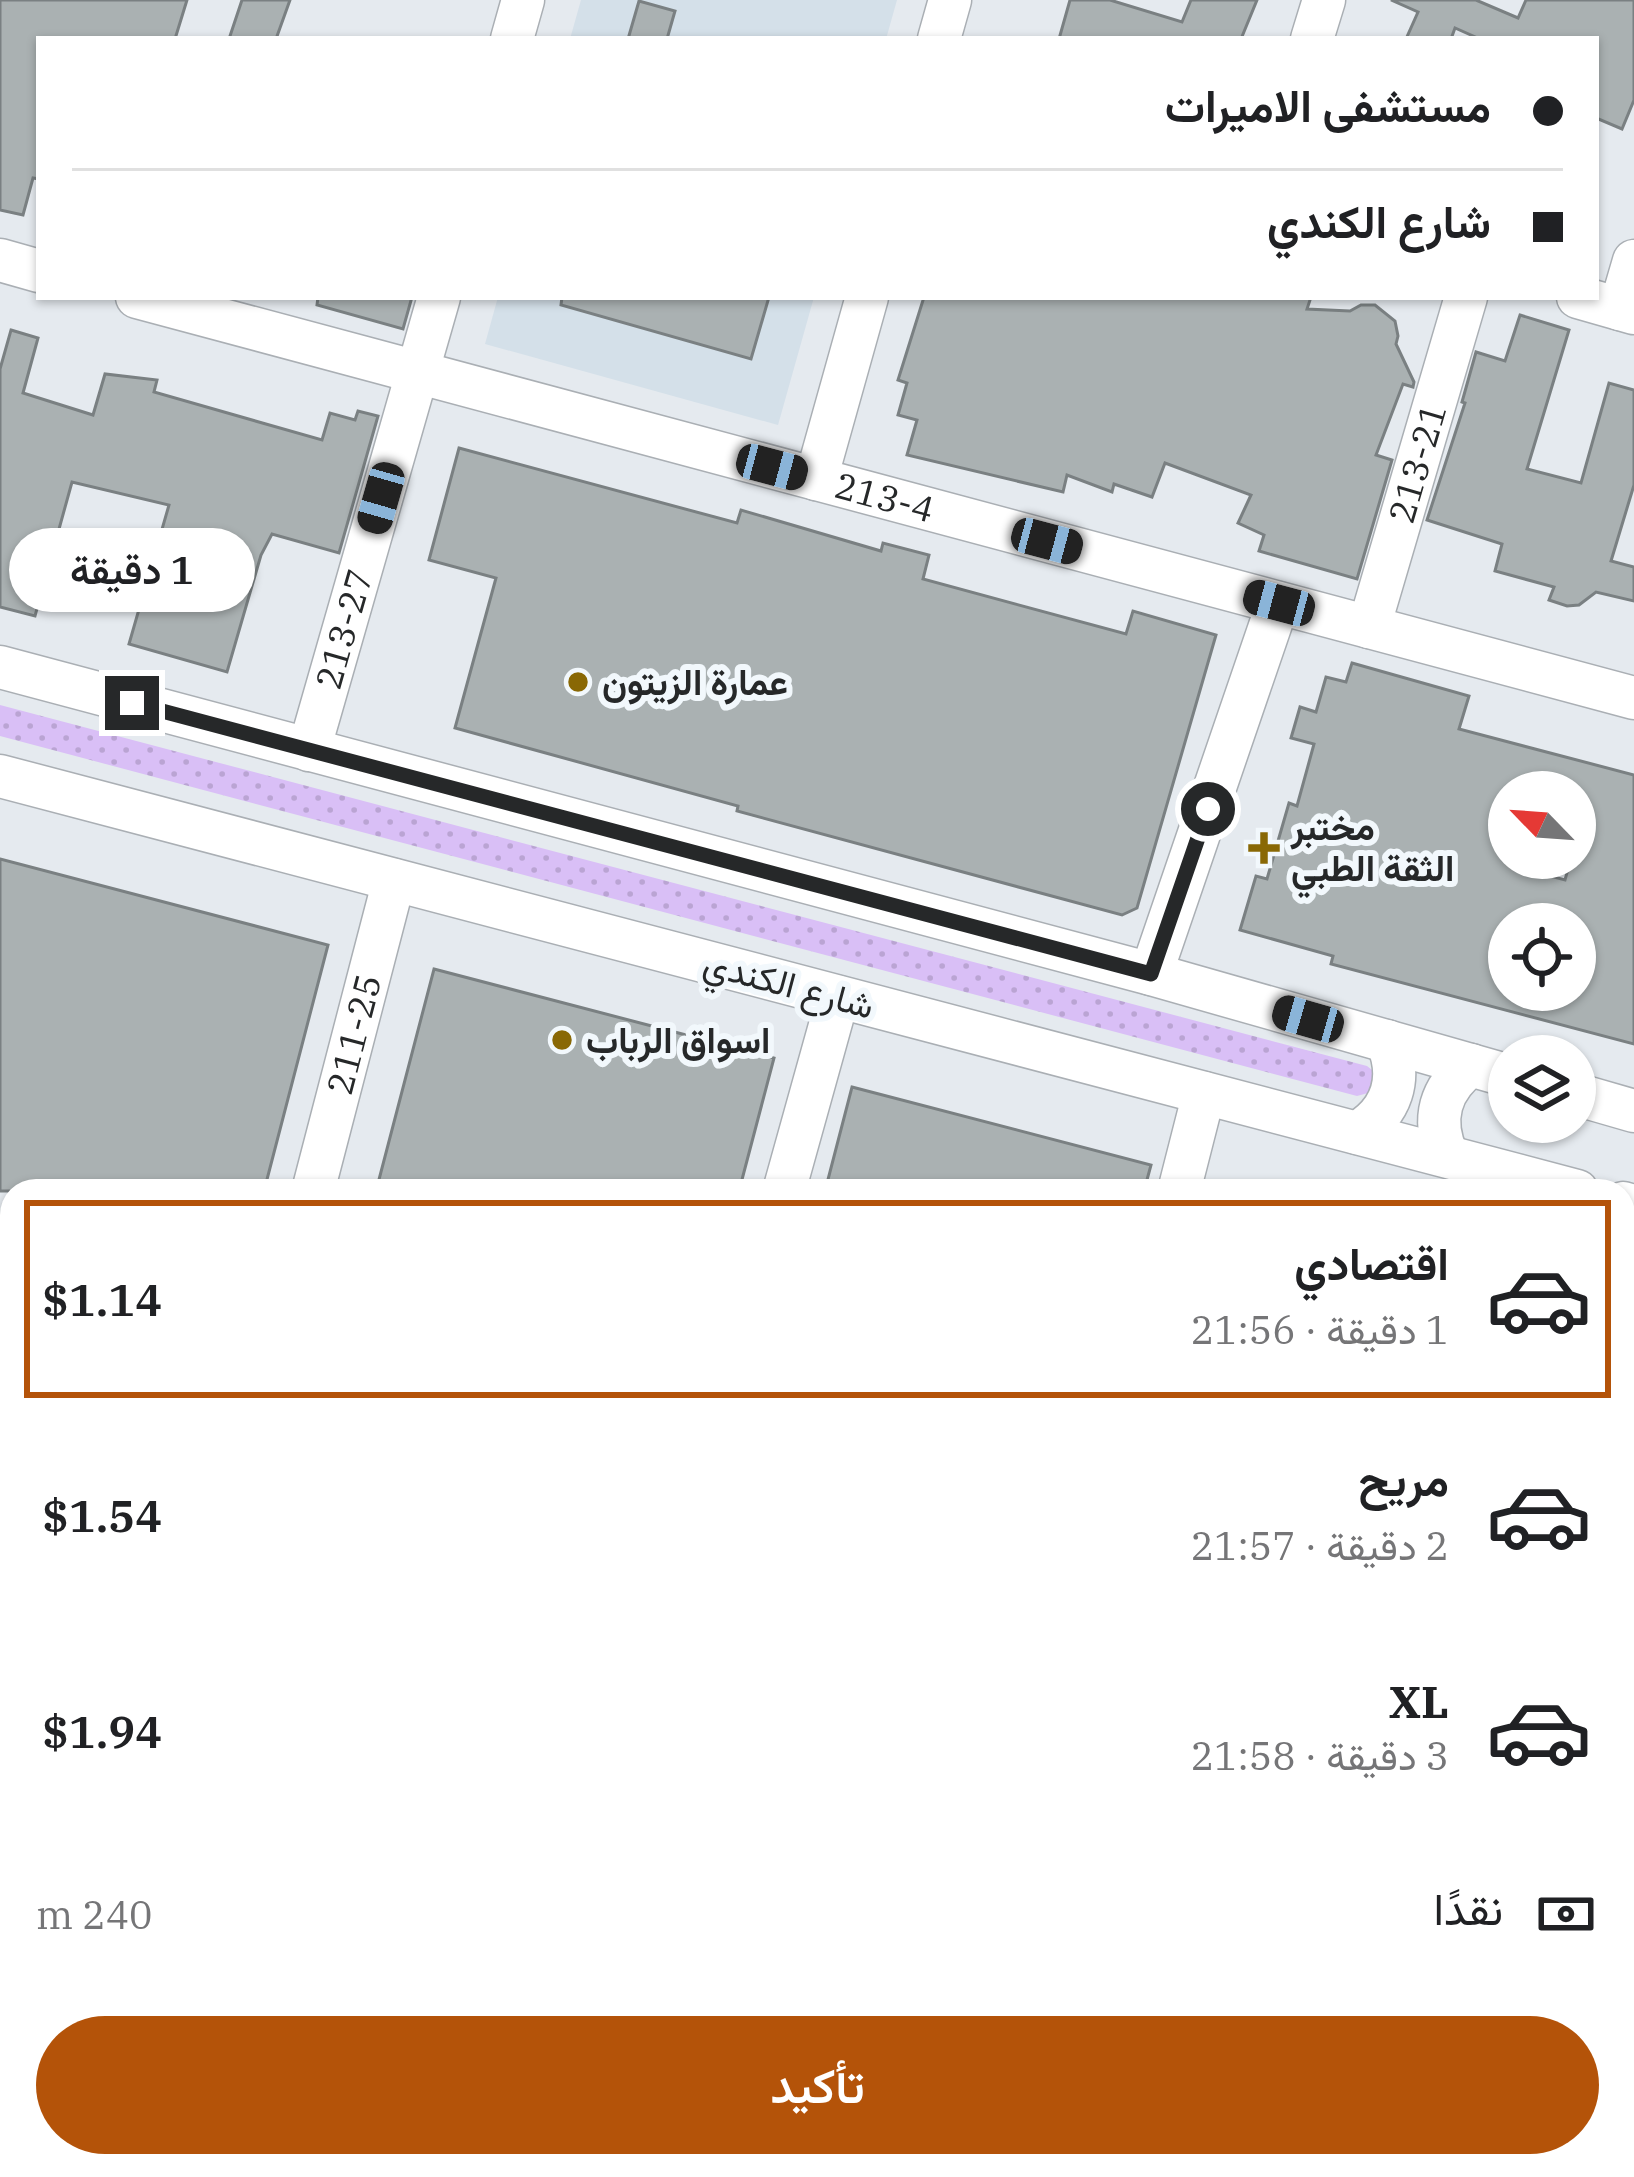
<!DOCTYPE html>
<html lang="ar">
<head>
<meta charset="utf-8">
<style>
  :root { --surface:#fff; --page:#f2f2f2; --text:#202124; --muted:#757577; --line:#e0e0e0; --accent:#b45309 }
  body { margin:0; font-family:"IBM Plex Serif",Vazirmatn,serif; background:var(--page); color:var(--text); direction:rtl; height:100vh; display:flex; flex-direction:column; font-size:45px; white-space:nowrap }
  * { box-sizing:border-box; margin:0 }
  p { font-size:39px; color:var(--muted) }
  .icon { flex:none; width:66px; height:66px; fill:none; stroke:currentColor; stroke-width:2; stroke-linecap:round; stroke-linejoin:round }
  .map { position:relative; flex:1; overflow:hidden; direction:ltr }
  .drawer { position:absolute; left:0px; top:1179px; width:1635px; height:999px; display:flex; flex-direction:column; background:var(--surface); border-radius:36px 36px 0 0; box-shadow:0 3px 9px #0004; direction:rtl }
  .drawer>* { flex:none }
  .guide { position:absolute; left:36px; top:36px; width:1563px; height:264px; border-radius:0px; box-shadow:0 3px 9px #0004; direction:rtl; display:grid; align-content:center; height:264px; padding:0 36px; background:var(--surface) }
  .needle { width:78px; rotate:295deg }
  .tools { position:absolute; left:1488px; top:771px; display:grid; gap:24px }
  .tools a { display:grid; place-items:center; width:108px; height:108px; border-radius:50%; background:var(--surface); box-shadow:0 3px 9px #0004; font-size:60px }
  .end { position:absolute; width:54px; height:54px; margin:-27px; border:15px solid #262829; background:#fff; box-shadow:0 0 0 6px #fff }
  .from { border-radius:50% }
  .bubble { position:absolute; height:84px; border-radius:42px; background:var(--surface); box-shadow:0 3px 9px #0004; font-size:39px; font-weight:600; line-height:84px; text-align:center; direction:rtl }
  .car { position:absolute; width:36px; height:72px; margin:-36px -18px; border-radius:15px; box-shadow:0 0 9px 3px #0007; background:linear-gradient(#222 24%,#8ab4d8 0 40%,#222 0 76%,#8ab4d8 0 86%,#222 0) }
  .guide b { display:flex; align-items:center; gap:42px; height:114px; font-size:45px }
  .guide b+b { border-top:3px solid var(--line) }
  .guide i { width:30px; height:30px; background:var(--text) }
  ul { padding:21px 0 0; list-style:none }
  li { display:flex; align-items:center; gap:36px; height:198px; margin:0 24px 18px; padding:0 12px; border:6px solid transparent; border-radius:0px }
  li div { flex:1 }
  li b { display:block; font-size:45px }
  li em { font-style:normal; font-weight:600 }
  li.selected { border-color:var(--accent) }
  li>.icon { width:108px; height:108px; stroke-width:1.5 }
  .pay { display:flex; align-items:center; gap:30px; height:132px; padding:0 36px; font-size:45px }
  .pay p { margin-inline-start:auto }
  .primary-button { display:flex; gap:24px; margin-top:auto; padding:24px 36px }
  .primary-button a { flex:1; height:138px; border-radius:72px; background:var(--accent); color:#fff; font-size:48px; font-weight:600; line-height:138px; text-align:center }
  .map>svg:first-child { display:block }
  .built { fill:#d4e0e9 }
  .grass { fill:url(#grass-dots) }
  .water { fill:url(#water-rules) }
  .building { fill:#aab1b2; stroke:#7a8082; stroke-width:3; fill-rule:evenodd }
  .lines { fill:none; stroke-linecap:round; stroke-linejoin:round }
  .minor-casing { stroke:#aaafb4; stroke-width:45 }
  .major-casing { stroke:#aaafb4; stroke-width:57 }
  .highway-casing { stroke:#aaafb4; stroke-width:66 }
  .minor { stroke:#fff; stroke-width:42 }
  .major { stroke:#fff; stroke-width:54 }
  .highway { stroke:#fff; stroke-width:63 }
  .route { stroke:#262829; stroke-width:15 }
  .poi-dot { fill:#896805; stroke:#f2f8fc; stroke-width:4.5 }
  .labels { text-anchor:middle; stroke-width:12; stroke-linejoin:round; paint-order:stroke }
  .street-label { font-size:36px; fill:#262829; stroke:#f2f8fc }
  .poi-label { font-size:36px; font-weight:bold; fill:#262829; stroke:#f2f8fc; text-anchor:start }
</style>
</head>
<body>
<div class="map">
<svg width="1634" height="2177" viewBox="0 0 1634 2177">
  <defs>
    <pattern id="grass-dots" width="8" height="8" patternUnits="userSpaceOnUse" patternTransform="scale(3)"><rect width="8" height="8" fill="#d9bff6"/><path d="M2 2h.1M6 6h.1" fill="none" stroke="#baa4d3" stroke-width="1.8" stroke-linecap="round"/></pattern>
    <pattern id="water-rules" width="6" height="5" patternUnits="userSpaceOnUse" patternTransform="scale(3)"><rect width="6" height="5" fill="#70c1b1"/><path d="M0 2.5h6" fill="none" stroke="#5c9d90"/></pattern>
  </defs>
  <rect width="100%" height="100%" fill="#e5eaef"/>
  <!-- built -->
  <g class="built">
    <path d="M581 0H897L886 39H570Z"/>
    <path d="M498 297H814L778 425 485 344Z"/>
  </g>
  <!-- grass -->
  <g class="grass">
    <path d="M0 705 1367 1066 1372 1070 1375 1080 1368 1093 1357 1096 0 736Z"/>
    <path d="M543 2166H764L748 2177H540Z"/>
  </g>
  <!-- water -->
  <path class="water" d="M1634 2039V2177H1535L1537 2166H1623V2048Z"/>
  <!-- building -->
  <g class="building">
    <path d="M0 0H187L175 39H39V179L33 178 23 215 0 210Z"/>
    <path d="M242 0H290L276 39H229Z"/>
    <path d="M1070 0H1110L1182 22 1191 0H1257L1241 39H1059Z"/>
    <path d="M1391 0H1476L1518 18 1526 0H1634V100L1622 129 1596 118V39H1480L1455 28 1451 39H1406L1418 12Z"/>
    <path d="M639 1 675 11 667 39H628Z"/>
    <path d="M318 297H412L403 329 317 305Z"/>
    <path d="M562 297H769L751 359 561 305Z"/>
    <path d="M924 297H1311L1307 309 1350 311 1361 305H1375L1395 321 1398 336 1396 344 1414 382 1413 387 1403 384 1376 455 1392 460 1357 579 1259 551 1264 535 1238 523 1251 495 1165 463 1152 497 1114 484 1112 492 1067 475 1063 492 907 455 917 420 898 415 907 383 898 380Z"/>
    <path d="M1520 315 1569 330 1527 469 1581 483 1609 383 1634 390V485L1611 561 1634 567V601L1596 592 1579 605 1567 606 1549 600 1554 587 1495 571 1502 544 1427 520 1465 403 1462 402 1476 352 1505 361Z"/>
    <path d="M11 330 38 338 23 393 93 415 105 374 157 380 154 392 322 440 330 413 355 420 358 411 378 416 339 553 272 534 261 555 227 672 129 644 169 505 72 482 35 616 0 607V369Z"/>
    <path d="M459 448 737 523 741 510 881 551 883 543 929 555 923 579 1126 634 1133 611 1216 635 1137 908 1122 915 737 811 738 806 455 728 496 578 429 560Z"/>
    <path d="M1352 663 1469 696 1459 729 1634 775V1044L1331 964 1333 956 1240 930 1256 876 1267 879 1289 803 1297 806 1314 744 1291 738 1300 707 1316 712 1326 677 1346 682ZM1509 792H1575V858H1571L1565 880 1509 865ZM1509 924H1575V990H1509Z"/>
    <path d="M0 859 328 945 264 1191H0Z"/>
    <path d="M434 969 774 1058 739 1191H376Z"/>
    <path d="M852 1087 1151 1165 1144 1191H825Z"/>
  </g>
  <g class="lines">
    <defs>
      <g id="minor">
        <path d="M512 39 523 0"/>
        <path d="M939 39 950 0"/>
        <path d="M1312 39 1324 0"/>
        <path d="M0 260 39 271"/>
        <path id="s1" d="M137 297 1634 698"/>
        <path d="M1578 297 1634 313"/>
        <path d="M1620 309 1634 261"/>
        <path d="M816 479 867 297"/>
        <path id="s2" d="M1369 627 1466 297"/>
        <path d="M0 667 1151 974 1509 1076"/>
        <path id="s3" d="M309 750 439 297"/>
        <path d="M0 776 1577 1191"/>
        <path d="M1151 974 1278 603"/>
        <path d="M1575 1094 1634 1111"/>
        <path d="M1357 1133C1392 1112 1403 1079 1387 1041"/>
        <path d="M1447 1155C1431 1119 1440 1088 1471 1065"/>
        <path id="s4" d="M313 1191 394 880"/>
        <path d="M784 1191 838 997"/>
        <path d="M1179 1191 1204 1093"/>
        <path d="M1623 1203 1634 1206"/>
        <path d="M0 1894 12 1897"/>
        <path d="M1623 1995 1634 1987"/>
        <path d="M57 2177 60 2166"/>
        <path d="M520 2177 522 2166"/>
        <path d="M1359 2177 1382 2166"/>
      </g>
      <g id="major">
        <path d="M1623 1685 1634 1679"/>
        <path d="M1623 1843 1634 1837"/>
        <path d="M827 2177 844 2166"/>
        <path d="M1072 2177 1090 2166"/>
      </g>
      <g id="highway">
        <path d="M1623 1734 1634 1727"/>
        <path d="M1623 1790 1634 1784"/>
        <path d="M904 2177 922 2166"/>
        <path d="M988 2177 1006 2166"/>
      </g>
    </defs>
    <!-- minor casing -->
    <use href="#minor" class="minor-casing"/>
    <!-- major casing -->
    <use href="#major" class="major-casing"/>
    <!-- highway casing -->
    <use href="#highway" class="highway-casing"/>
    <!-- minor -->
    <use href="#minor" class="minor"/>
    <!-- major -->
    <use href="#major" class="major"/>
    <!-- highway -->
    <use href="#highway" class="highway"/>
  </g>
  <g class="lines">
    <!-- route -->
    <path class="route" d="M132 703 1151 974 1208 809"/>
  </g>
  <!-- markers -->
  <g class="poi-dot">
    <circle cx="578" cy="682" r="12"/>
    <path d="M1258 830h12v12h12v12h-12v12h-12v-12h-12v-12h12z"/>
    <circle cx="562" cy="1040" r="12"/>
  </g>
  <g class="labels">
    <!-- street labels -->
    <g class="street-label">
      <text dy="13" stroke="none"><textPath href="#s2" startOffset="171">213-21</textPath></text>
      <text dy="13" stroke="none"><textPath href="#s1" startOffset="774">213-4</textPath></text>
      <text dy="13" stroke="none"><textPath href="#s3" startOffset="126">213-27</textPath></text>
      <text transform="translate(789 984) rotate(15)" y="13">شارع الكندي</text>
      <text dy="13" stroke="none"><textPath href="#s4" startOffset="162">211-25</textPath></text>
    </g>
    <!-- poi labels -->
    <g class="poi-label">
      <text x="602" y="695">عمارة الزيتون</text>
      <text x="1291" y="840">مختبر<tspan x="1291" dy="41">الثقة الطبي</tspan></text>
      <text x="586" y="1053">اسواق الرباب</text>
    </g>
  </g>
</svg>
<div class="tools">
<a><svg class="needle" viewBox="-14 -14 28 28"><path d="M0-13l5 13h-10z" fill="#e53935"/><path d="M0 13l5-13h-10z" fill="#757577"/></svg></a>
<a><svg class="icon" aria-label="locate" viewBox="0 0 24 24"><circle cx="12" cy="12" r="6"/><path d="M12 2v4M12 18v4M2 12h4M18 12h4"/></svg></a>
<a><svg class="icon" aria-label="layers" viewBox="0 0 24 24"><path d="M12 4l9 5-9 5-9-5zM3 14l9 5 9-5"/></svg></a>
</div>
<i class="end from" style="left:1208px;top:809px"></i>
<i class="end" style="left:132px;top:703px"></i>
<div class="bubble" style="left:9px;top:528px;width:246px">1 دقيقة</div>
<i class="car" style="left:772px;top:467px;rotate:105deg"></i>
<i class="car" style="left:381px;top:498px;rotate:196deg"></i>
<i class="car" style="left:1047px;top:541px;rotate:105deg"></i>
<i class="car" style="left:1279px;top:603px;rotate:285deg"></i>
<i class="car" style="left:1308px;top:1019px;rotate:286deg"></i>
<div class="guide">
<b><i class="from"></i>مستشفى الاميرات</b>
<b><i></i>شارع الكندي</b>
</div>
<section class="drawer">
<ul>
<li class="selected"><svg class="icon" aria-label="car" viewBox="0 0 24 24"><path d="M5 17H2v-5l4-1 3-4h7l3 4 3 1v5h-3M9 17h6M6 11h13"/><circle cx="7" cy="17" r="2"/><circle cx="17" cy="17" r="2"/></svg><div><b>اقتصادي</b><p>1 دقيقة · 21:56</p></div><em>$1.14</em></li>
<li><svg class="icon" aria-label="car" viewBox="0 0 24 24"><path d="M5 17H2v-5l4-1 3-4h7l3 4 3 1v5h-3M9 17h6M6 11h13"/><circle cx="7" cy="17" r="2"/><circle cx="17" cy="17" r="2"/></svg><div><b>مريح</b><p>2 دقيقة · 21:57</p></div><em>$1.54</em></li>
<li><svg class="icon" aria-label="car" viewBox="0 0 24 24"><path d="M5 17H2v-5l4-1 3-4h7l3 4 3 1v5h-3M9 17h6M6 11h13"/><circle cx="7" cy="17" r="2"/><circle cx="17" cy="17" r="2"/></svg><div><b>XL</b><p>3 دقيقة · 21:58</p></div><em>$1.94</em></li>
</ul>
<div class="pay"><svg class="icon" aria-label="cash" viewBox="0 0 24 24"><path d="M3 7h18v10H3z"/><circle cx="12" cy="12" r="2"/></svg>نقدًا<p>240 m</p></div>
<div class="primary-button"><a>تأكيد</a></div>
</section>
</div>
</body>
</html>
